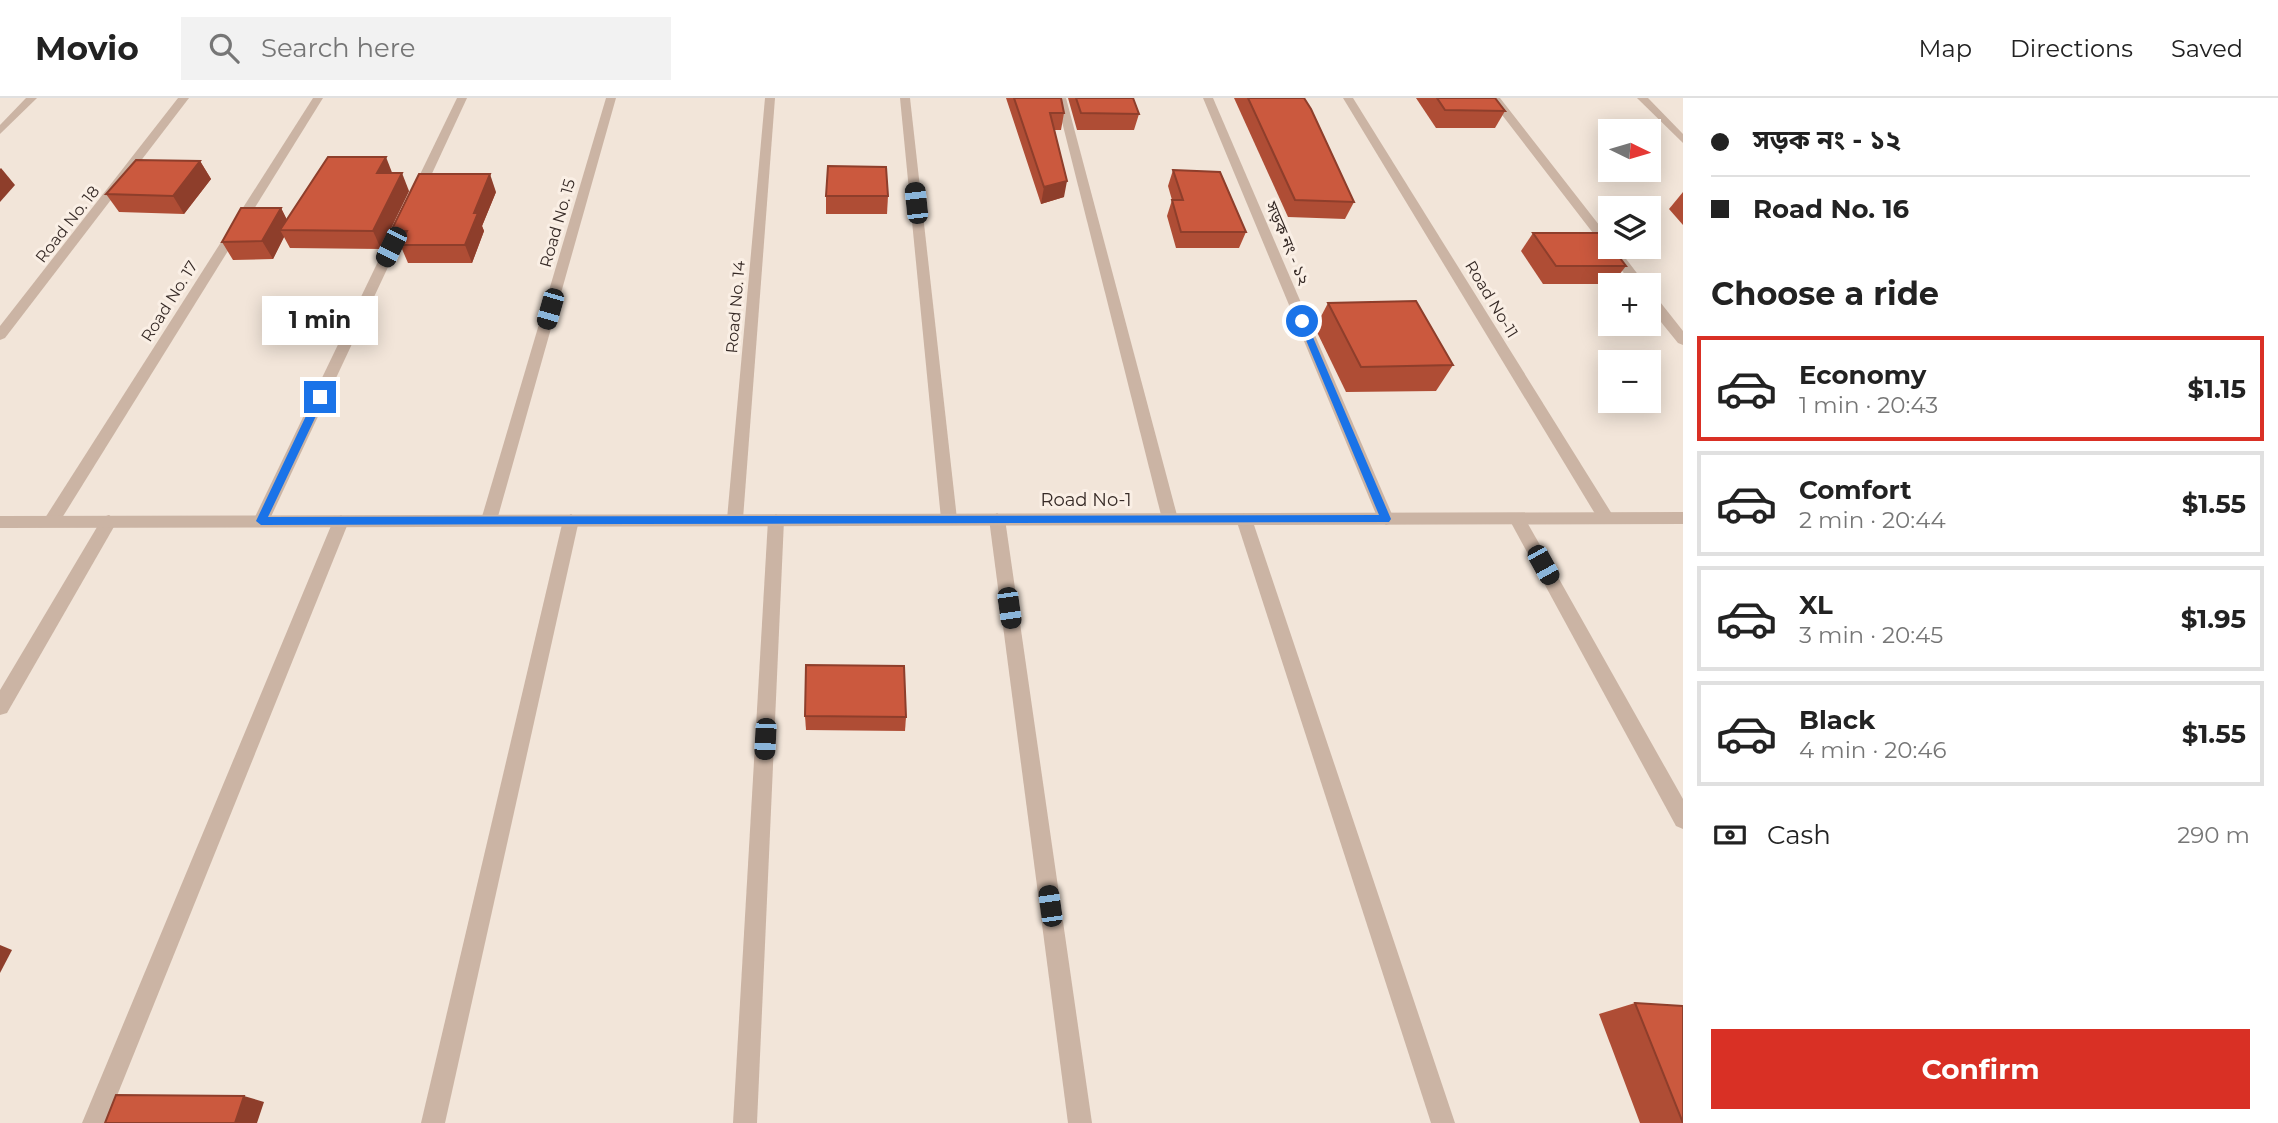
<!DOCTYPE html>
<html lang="en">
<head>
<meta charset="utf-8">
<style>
  :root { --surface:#fff; --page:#f2f2f2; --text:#222; --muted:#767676; --line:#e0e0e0; --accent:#d93025 }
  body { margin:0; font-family:Montserrat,"Noto Sans Bengali",sans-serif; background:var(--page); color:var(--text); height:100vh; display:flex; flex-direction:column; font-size:26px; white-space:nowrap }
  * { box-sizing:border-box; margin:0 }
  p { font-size:23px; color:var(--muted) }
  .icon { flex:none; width:38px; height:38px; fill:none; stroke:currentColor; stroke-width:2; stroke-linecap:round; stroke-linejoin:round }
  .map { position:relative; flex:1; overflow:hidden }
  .side { display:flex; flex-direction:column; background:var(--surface); width:595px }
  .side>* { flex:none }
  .banner { display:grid; align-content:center; height:154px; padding:0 28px; background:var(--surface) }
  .needle { width:46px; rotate:95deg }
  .controls { position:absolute; left:1598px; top:21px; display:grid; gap:14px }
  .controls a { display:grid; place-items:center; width:63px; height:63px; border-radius:0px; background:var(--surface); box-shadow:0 4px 18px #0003; font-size:35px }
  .end { position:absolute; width:32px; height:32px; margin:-16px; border:9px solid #1a73e8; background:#fff; box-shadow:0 0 0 4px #fff }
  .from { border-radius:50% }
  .bubble { position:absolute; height:49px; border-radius:0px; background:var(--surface); box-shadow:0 4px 18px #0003; font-size:23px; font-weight:700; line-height:49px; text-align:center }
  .car { position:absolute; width:21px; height:42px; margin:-21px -10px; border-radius:9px; box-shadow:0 0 5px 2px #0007; background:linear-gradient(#222 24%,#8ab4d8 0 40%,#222 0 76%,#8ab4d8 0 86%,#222 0) }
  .banner b { display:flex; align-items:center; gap:24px; height:66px; font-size:26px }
  .banner b+b { border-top:2px solid var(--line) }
  .banner i { width:18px; height:18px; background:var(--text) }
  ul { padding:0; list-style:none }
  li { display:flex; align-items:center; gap:21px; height:105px; margin:0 14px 10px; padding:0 14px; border:4px solid var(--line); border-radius:0px }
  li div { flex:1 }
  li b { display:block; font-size:26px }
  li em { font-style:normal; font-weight:700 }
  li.on { border-color:var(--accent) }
  li>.icon { width:63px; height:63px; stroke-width:1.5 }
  h2 { padding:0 28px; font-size:32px; line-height:84px }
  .pay { display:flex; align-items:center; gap:18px; height:77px; padding:0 28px; font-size:26px }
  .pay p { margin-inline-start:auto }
  .primary-button { display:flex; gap:14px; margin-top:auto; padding:14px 28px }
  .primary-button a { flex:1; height:80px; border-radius:0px; background:var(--accent); color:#fff; font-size:28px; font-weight:700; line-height:80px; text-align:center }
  header { display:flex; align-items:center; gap:42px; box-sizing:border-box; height:98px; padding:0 35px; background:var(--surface); border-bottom:2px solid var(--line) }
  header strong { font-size:33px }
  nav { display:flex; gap:38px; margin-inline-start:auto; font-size:24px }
  .search { width:490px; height:63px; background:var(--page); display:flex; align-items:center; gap:18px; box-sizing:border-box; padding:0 24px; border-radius:0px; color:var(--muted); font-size:26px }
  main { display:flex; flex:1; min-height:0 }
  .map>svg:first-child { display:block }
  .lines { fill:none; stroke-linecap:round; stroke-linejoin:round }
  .minor { fill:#cbb4a4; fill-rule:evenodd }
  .tertiary { fill:#cbb4a4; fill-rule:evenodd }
  .wall { fill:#af4d35 }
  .shaded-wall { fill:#8e3e2b }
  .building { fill:#cb593e; stroke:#8e3e2b; stroke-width:2 }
  .route { fill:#1a73e8 }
  .labels { text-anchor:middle; stroke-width:6; stroke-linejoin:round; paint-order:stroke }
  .far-street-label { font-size:16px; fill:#362a26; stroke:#faefe5 }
  .street-label { font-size:18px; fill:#362a26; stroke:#faefe5 }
</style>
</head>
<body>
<header>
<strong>Movio</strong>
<div class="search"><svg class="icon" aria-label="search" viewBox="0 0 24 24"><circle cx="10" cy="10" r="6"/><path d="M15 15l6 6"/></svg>Search here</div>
<nav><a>Map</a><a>Directions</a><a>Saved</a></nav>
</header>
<main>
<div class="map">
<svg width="1683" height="1025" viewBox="0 0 1683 1025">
  <rect width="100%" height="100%" fill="#f2e5d9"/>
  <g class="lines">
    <!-- minor -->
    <g class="minor">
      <path d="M26 0H37L0 36V27Z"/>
      <path d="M178 0H189L5 240 0 242V228Z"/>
      <path d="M313 0H323L57 428H45L43 424 45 420Z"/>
      <path d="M457 0H467L423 95 413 98 411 95Z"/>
      <path d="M606 0H616L497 422 489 428 481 422Z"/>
      <path d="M765 0H775L743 421 735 427 727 421Z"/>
      <path d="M900 0H910L957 421 949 427 941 421Z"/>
      <path d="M1056 0H1066L1178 421 1170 427 1162 421Z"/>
      <path d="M1203 0H1213L1394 421 1392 425 1386 427 1378 421Z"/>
      <path d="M1343 0H1353L1612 416 1614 420 1612 424H1600Z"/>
      <path d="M1489 0H1500L1610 141V149H1617L1646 187H1633Z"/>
      <path d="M1637 0H1648L1683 36V45Z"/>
      <path d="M405 116 411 120 269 423 267 427H255L253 423 399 120Z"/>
      <path d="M1648 194 1653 195 1683 233V247L1678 245 1648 208Z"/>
      <path d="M997 415 1005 421 1092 1025H1068L989 421Z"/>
      <path d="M1244 415 1252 421 1455 1025H1431L1236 421Z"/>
      <path d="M1517 415 1523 417 1683 701V731L1676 728 1509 421Z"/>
      <path d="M571 416 579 422 445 1025H421L563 422Z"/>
      <path d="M776 416 784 422 757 1025H733L768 422Z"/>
      <path d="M109 417 117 423 115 427 7 615 0 617V592L103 419Z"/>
      <path d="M341 417 349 423 106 1025H82L333 423Z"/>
    </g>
    <!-- tertiary -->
    <path class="tertiary" d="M1683 414V426L0 430V418Z"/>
  </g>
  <!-- wall -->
  <g class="wall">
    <path d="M1006 0H1061L1064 15 1061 32H1054L1064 99 1041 106Z"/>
    <path d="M1068 0H1133L1139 16 1134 32H1077Z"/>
    <path d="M1234 0H1304L1354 104 1345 121 1288 119Z"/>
    <path d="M1416 0H1495L1505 13 1495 30H1436Z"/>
    <path d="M200 63 211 81 184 116 119 114 106 96Z"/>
    <path d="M1173 72 1246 134 1239 150H1176L1167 118 1172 102 1168 88Z"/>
    <path d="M409 93 381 151 290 150 284 139 273 161 233 162 222 144 281 110 287 122Z"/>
    <path d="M496 94 482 128 484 133 472 165H408L402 151H399L391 133Z"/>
    <path d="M1683 94V127L1669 111Z"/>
    <path d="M826 98H888L887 116H826Z"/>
    <path d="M1533 135 1626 168 1612 186H1543L1521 153Z"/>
    <path d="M1328 205 1453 267 1436 293 1346 294 1315 230Z"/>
    <path d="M805 618 906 619 905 633 806 632Z"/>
    <path d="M1635 905 1683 1025H1640L1599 916Z"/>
  </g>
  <!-- shaded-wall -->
  <g class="shaded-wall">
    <path d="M386 59 393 77 377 75Z"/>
    <path d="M200 63 211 81 184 116 173 98Z"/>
    <path d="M1 70 15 87 0 104V71Z"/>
    <path d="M402 75 409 93 381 151 373 133Z"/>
    <path d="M490 76 496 94 482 128 484 133 472 165 465 147 474 115Z"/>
    <path d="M1067 83 1064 99 1041 106 1044 89Z"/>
    <path d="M281 110 290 128 280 132 284 139 273 161 262 143Z"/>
    <path d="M0 847 12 852 0 875Z"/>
    <path d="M244 998 264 1004 257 1025H235Z"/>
  </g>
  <!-- building -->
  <g class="building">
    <path d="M1014 0H1061L1064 15H1050L1067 83 1044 89Z"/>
    <path d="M1076 0H1133L1139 16 1081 15Z"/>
    <path d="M1248 0H1304L1311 11 1354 104 1295 102Z"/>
    <path d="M1437 0H1495L1505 13 1445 12Z"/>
    <path d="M328 59H386L377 75H402L373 133 280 132Z"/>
    <path d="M136 62 200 63 173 98 106 96Z"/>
    <path d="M828 68 886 69 888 98H826Z"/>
    <path d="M1173 72 1220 74 1246 134H1181L1172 102H1183Z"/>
    <path d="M419 76H490L474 115H478L465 147H400L407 133H391Z"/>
    <path d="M241 110H281L262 143 222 144Z"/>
    <path d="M1533 135H1601L1626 168H1556Z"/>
    <path d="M1416 203 1453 267 1361 269 1328 205Z"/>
    <path d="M806 567 904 568 906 619 805 618Z"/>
    <path d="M1635 905 1683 908V1025Z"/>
    <path d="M116 997 244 998 235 1025H105Z"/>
  </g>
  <!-- route -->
  <path class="route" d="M1302 220 1306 223 1391 421 1389 424 261 427 256 423 315 299 320 295 325 299 268 419 1379 417 1298 223Z"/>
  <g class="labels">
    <!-- far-street labels -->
    <g class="far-street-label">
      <text transform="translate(557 125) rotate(-74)" y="6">Road No. 15</text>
      <text transform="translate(67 126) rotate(-52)" y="6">Road No. 18</text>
      <text transform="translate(1288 145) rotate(67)" y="6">সড়ক নং - ১২</text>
      <text transform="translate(1492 201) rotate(59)" y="6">Road No-11</text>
      <text transform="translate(169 203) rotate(-58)" y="6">Road No. 17</text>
      <text transform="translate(735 209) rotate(-85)" y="6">Road No. 14</text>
    </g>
    <!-- street labels -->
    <g class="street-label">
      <text x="1086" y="408">Road No-1</text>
    </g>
  </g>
</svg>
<div class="controls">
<a><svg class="needle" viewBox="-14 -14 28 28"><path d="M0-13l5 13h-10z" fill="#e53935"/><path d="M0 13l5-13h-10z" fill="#767676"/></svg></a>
<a><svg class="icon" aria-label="layers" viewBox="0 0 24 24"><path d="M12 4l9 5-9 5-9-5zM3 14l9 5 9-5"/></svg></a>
<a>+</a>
<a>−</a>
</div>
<i class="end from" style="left:1302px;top:223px"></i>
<i class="end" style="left:320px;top:299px"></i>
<div class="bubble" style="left:262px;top:198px;width:116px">1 min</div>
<i class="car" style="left:916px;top:105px;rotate:354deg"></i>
<i class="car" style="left:391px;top:149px;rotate:206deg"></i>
<i class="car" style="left:550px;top:211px;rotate:196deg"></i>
<i class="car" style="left:1543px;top:467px;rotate:151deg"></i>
<i class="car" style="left:1009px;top:510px;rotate:172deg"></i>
<i class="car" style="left:765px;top:641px;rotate:183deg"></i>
<i class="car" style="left:1050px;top:808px;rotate:352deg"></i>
</div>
<section class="side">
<div class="banner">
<b><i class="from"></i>সড়ক নং - ১২</b>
<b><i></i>Road No. 16</b>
</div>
<h2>Choose a ride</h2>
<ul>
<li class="on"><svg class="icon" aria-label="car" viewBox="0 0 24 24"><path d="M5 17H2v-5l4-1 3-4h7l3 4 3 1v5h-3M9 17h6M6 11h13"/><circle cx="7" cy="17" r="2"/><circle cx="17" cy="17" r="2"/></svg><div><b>Economy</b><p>1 min · 20:43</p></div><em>$1.15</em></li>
<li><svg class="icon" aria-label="car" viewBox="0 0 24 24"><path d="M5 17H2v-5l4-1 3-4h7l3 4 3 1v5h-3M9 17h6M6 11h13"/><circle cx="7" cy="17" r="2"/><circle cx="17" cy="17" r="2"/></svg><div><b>Comfort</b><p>2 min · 20:44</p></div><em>$1.55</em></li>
<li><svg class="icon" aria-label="car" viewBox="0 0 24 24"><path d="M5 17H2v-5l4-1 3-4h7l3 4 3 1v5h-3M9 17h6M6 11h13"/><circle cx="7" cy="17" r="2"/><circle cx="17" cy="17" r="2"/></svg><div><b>XL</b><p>3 min · 20:45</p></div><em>$1.95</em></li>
<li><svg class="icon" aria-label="car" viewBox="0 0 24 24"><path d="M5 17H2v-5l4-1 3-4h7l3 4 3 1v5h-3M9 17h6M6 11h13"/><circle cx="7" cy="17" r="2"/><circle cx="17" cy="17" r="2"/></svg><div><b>Black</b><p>4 min · 20:46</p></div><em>$1.55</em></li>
</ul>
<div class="pay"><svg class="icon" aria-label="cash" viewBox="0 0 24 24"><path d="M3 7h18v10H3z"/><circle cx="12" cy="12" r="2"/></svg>Cash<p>290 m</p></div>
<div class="primary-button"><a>Confirm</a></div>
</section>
</main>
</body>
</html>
